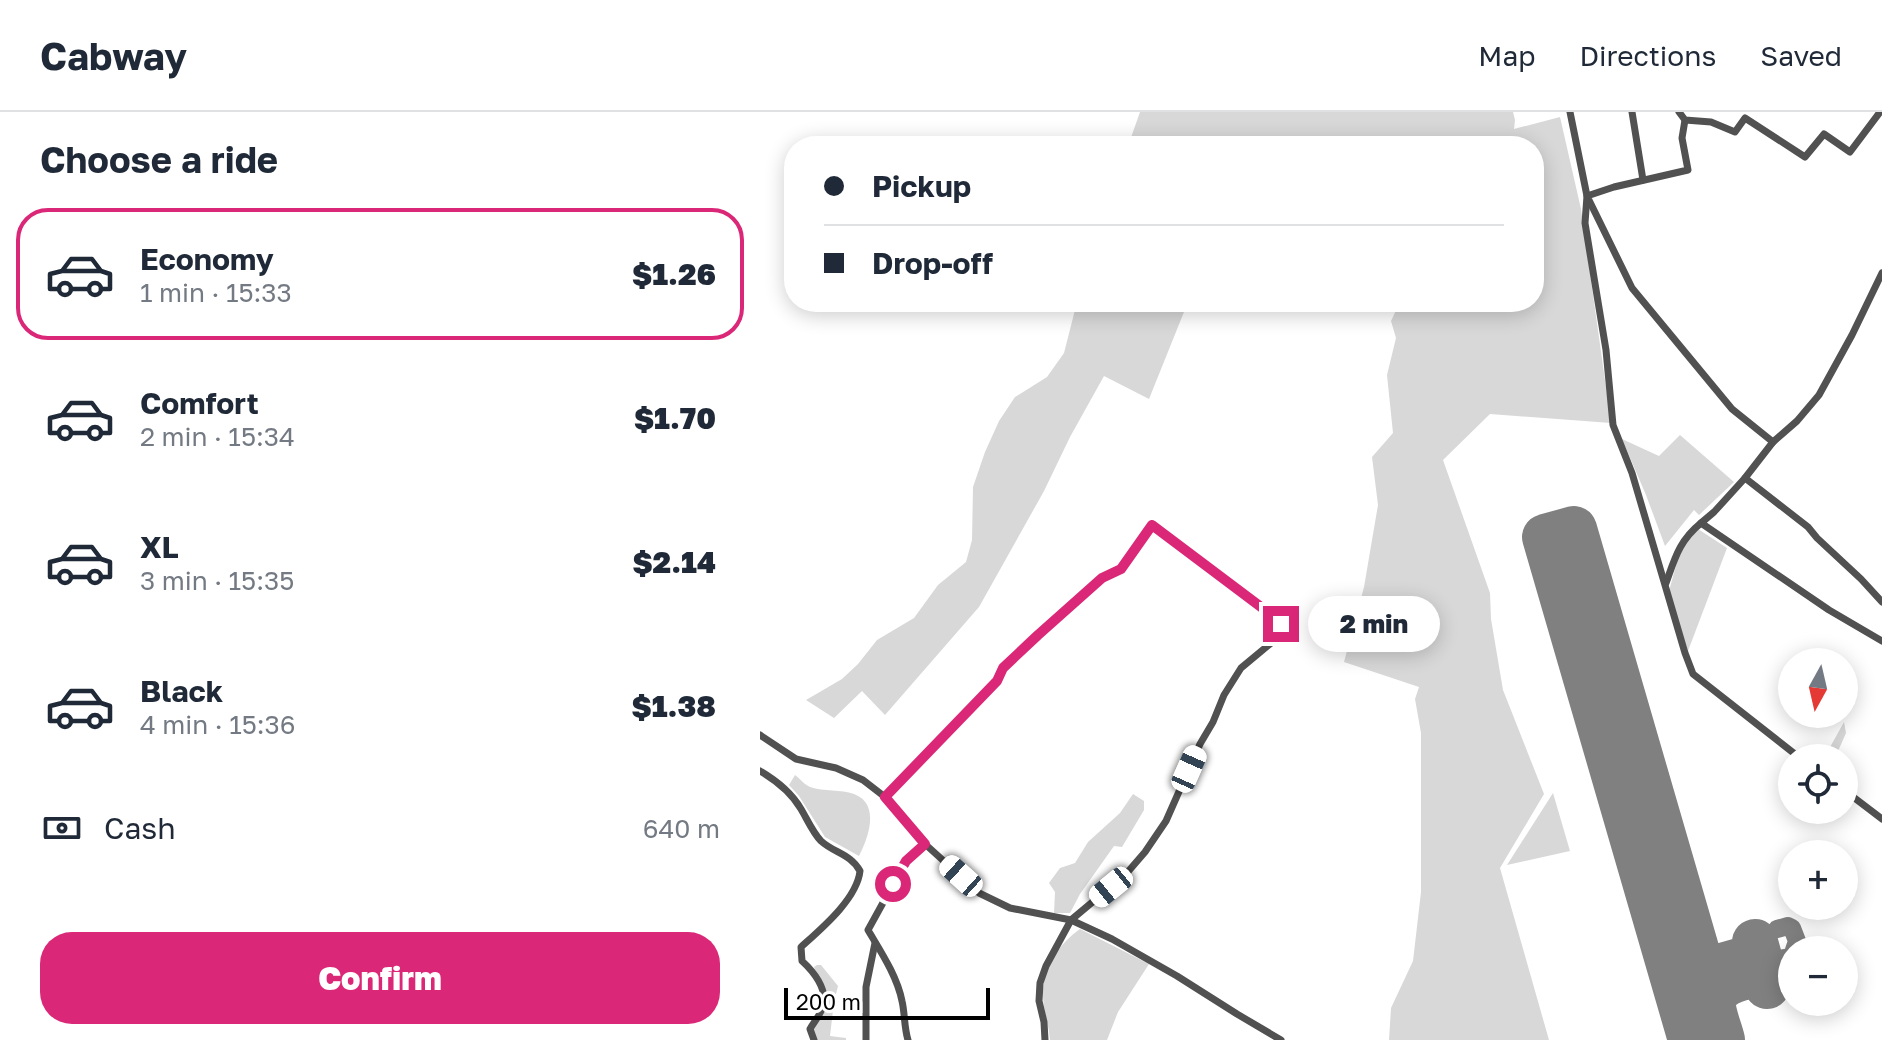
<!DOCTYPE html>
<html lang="en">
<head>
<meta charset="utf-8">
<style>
  :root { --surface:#fff; --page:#f6f6f7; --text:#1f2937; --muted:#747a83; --line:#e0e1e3; --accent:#db2777 }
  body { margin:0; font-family:"Golos Text",sans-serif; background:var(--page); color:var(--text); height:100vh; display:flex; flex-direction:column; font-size:30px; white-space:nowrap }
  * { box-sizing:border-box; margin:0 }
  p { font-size:26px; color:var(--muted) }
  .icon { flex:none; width:44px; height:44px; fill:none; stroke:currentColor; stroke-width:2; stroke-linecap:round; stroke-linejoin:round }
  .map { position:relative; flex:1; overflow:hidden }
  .panel { display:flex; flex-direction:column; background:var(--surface); width:760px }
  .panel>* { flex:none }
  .top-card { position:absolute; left:24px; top:24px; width:760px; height:176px; border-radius:32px; box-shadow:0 4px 20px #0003; display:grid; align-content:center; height:176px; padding:0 40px; background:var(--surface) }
  .needle { width:52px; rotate:188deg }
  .fabs { position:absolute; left:1018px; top:536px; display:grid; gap:16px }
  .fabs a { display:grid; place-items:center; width:80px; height:80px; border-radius:50%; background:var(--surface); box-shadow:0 4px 20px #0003; font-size:40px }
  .scale { position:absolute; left:24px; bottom:20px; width:206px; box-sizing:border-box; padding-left:8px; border:4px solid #000; border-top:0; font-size:22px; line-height:28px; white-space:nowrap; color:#000; -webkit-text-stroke:6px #fff; paint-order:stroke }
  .end { position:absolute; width:36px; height:36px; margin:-18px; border:10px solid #db2777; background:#fff; box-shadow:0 0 0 4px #fff }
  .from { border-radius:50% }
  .bubble { position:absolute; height:56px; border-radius:28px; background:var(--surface); box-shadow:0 4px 20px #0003; font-size:26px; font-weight:800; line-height:56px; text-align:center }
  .car { position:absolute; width:24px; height:48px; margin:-24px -12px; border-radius:10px; box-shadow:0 0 6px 2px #0007; background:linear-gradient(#fff 24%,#345 0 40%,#fff 0 76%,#345 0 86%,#fff 0) }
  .top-card b { display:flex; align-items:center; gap:28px; height:76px; font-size:30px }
  .top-card b+b { border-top:2px solid var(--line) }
  .top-card i { width:20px; height:20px; background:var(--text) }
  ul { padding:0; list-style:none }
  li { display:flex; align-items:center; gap:24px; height:132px; margin:0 16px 12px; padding:0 24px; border:4px solid transparent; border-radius:32px }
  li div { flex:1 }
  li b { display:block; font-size:30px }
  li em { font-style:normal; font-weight:800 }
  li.on { border-color:var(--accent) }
  li>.icon { width:72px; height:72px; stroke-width:1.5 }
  h2 { padding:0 40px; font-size:36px; line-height:96px }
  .pay { display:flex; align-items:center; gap:20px; height:88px; padding:0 40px; font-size:30px }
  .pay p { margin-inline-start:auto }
  .cta { display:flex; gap:16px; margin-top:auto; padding:16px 40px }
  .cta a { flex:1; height:92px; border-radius:32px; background:var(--accent); color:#fff; font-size:32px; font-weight:800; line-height:92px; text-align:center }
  header { display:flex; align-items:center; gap:48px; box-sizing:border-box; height:112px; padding:0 40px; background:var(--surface); border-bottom:2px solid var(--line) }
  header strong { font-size:38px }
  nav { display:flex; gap:44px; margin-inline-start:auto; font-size:28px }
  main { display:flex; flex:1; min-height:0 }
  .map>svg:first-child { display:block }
  .green { fill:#d8d8d8 }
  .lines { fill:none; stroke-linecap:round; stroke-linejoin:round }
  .taxiway { stroke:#808080; stroke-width:18 }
  .runway { stroke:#808080; stroke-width:46 }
  .street { stroke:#515151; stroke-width:7 }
  .route { stroke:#db2777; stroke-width:10 }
</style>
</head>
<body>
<header>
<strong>Cabway</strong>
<nav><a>Map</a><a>Directions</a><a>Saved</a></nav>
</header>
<main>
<section class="panel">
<h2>Choose a ride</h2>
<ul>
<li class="on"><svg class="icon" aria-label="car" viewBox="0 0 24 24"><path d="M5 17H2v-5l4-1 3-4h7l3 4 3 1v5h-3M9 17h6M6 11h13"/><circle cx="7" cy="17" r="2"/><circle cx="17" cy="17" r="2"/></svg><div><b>Economy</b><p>1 min · 15:33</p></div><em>$1.26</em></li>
<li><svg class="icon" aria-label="car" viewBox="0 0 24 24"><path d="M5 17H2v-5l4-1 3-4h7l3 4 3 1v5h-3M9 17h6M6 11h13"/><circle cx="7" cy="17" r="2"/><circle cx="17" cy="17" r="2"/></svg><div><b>Comfort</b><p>2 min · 15:34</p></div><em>$1.70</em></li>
<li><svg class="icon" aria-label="car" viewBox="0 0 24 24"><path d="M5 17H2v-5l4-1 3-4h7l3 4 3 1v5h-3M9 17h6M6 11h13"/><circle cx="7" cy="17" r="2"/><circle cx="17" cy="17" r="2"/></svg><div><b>XL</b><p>3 min · 15:35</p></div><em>$2.14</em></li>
<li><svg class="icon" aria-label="car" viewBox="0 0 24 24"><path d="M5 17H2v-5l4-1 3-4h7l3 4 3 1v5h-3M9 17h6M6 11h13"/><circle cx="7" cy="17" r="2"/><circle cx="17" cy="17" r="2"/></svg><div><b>Black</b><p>4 min · 15:36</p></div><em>$1.38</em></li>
</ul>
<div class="pay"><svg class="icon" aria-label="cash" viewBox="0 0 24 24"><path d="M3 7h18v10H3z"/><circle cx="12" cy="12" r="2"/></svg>Cash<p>640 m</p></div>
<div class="cta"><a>Confirm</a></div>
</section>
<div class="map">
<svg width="1122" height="928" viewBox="0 0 1122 928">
  <rect width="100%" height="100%" fill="#fff"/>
  <!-- green -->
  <g class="green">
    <path d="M380 0H753L755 8 754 17 800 5 821 97 851 311 730 302 683 348 730 481 731 507 743 578 784 682 740 756 789 928H629L631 896 653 849 661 780V621L655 587 659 575 584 550 604 475 618 393 612 345 633 321 627 263 636 226 631 209 640 190H774V34H368Z"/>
    <path d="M317 190H428L389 287 344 264 310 325 284 379 219 495 125 603 102 579 74 606 46 588 82 567 98 552 117 528 154 506 178 473 206 450 212 428 213 375 225 340 239 309 255 285 287 265 304 241Z"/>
    <path d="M920 323 974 370 939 403 934 398 905 434 886 383 862 327 899 344Z"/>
    <path d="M938 417 967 436 928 539 909 479 920 439 929 425Z"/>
    <path d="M1084 610 1086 621 1075 646H1064Z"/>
    <path d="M35 663C40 667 45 673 50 675 64 680 81 677 94 682 121 692 108 727 99 744L65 725 39 684 29 673Z"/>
    <path d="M793 681 810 739 747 753Z"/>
    <path d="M373 682 384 689V698L362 735 354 734 320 782 310 801H294L295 780 289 771 300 756 315 751 328 730 360 701Z"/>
    <path d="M320 817 389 852 358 900 347 928H290C289 913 283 898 283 883 282 856 300 831 320 817Z"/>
    <path d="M57 853H61L78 874 74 890 70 924 86 926V928H56L53 918C72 888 67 886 54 855Z"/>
  </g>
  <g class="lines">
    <!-- taxiway -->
    <g class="taxiway">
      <path d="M910 801C918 829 920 868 958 864"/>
      <path d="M1017 817 1028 814 1032 816 1037 829 1034 838"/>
      <path d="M947 928C933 875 936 871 988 856 1002 852 1017 846 1032 845"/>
    </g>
    <!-- runway -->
    <path class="runway" d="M931 928 785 425 814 417 939 847 947 853 958 855 986 847 993 841 995 830 1007 874C1004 870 1004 868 998 865 987 861 958 872 954 884 950 897 959 915 962 928"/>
    <!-- street -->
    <g class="street">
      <path d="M810 0 827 84 825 111 846 238 853 313 872 361 925 541 933 562 1040 646"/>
      <path d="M872 0 883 68"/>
      <path d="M919 0 925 8 951 10 975 20 985 6 1045 45 1064 22 1090 40 1120 0"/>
      <path d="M925 8 922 26 928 58 854 75 827 84 872 176 972 297 1013 330"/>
      <path d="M1122 161 1092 223 1059 283 1037 309 1013 330 985 366 954 400 941 411 1069 498 1122 529"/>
      <path d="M985 366 1048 415 1057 426 1101 467 1122 490"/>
      <path d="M906 471C915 446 919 429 941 411"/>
      <path d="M0 623 36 647 76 656 103 668 125 685 165 732 219 781 250 796 311 808 352 827 417 864 477 902 521 928"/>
      <path d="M0 659C17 669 31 680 41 697 47 707 53 721 61 729 74 741 91 742 100 759 97 787 61 817 41 835L42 849C53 859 68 877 63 894 61 902 54 910 50 917L54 928"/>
      <path d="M1084 678 1122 707"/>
      <path d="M125 685 237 569 243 556 278 523 342 466 361 457 392 413 517 507 522 516 516 527 481 556 464 583 453 610 440 632 406 709 385 740 366 762 311 808 286 854 280 871 279 889 284 910 285 928"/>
      <path d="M106 928V875L115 831"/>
      <path d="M148 928C144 915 145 902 142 889 137 864 121 840 108 818L146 749 165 732"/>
    </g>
  </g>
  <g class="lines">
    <!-- route -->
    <path class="route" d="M133 772 146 749 165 732 125 685 237 569 243 556 278 523 342 466 361 457 392 413 517 507 521 512"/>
  </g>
</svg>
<div class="fabs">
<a><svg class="needle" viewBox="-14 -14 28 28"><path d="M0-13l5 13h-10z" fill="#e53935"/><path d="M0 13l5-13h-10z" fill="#747a83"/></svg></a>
<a><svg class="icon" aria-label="locate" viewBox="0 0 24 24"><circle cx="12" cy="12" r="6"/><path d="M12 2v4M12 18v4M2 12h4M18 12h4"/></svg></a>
<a>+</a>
<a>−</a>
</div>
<div class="scale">200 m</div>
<i class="end from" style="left:133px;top:772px"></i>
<i class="end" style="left:521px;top:512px"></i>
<div class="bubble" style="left:548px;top:484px;width:132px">2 min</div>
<i class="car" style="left:429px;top:657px;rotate:24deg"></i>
<i class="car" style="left:201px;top:764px;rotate:312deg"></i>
<i class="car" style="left:351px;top:775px;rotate:231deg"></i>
<div class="top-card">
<b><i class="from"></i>Pickup</b>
<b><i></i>Drop-off</b>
</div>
</div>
</main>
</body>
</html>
